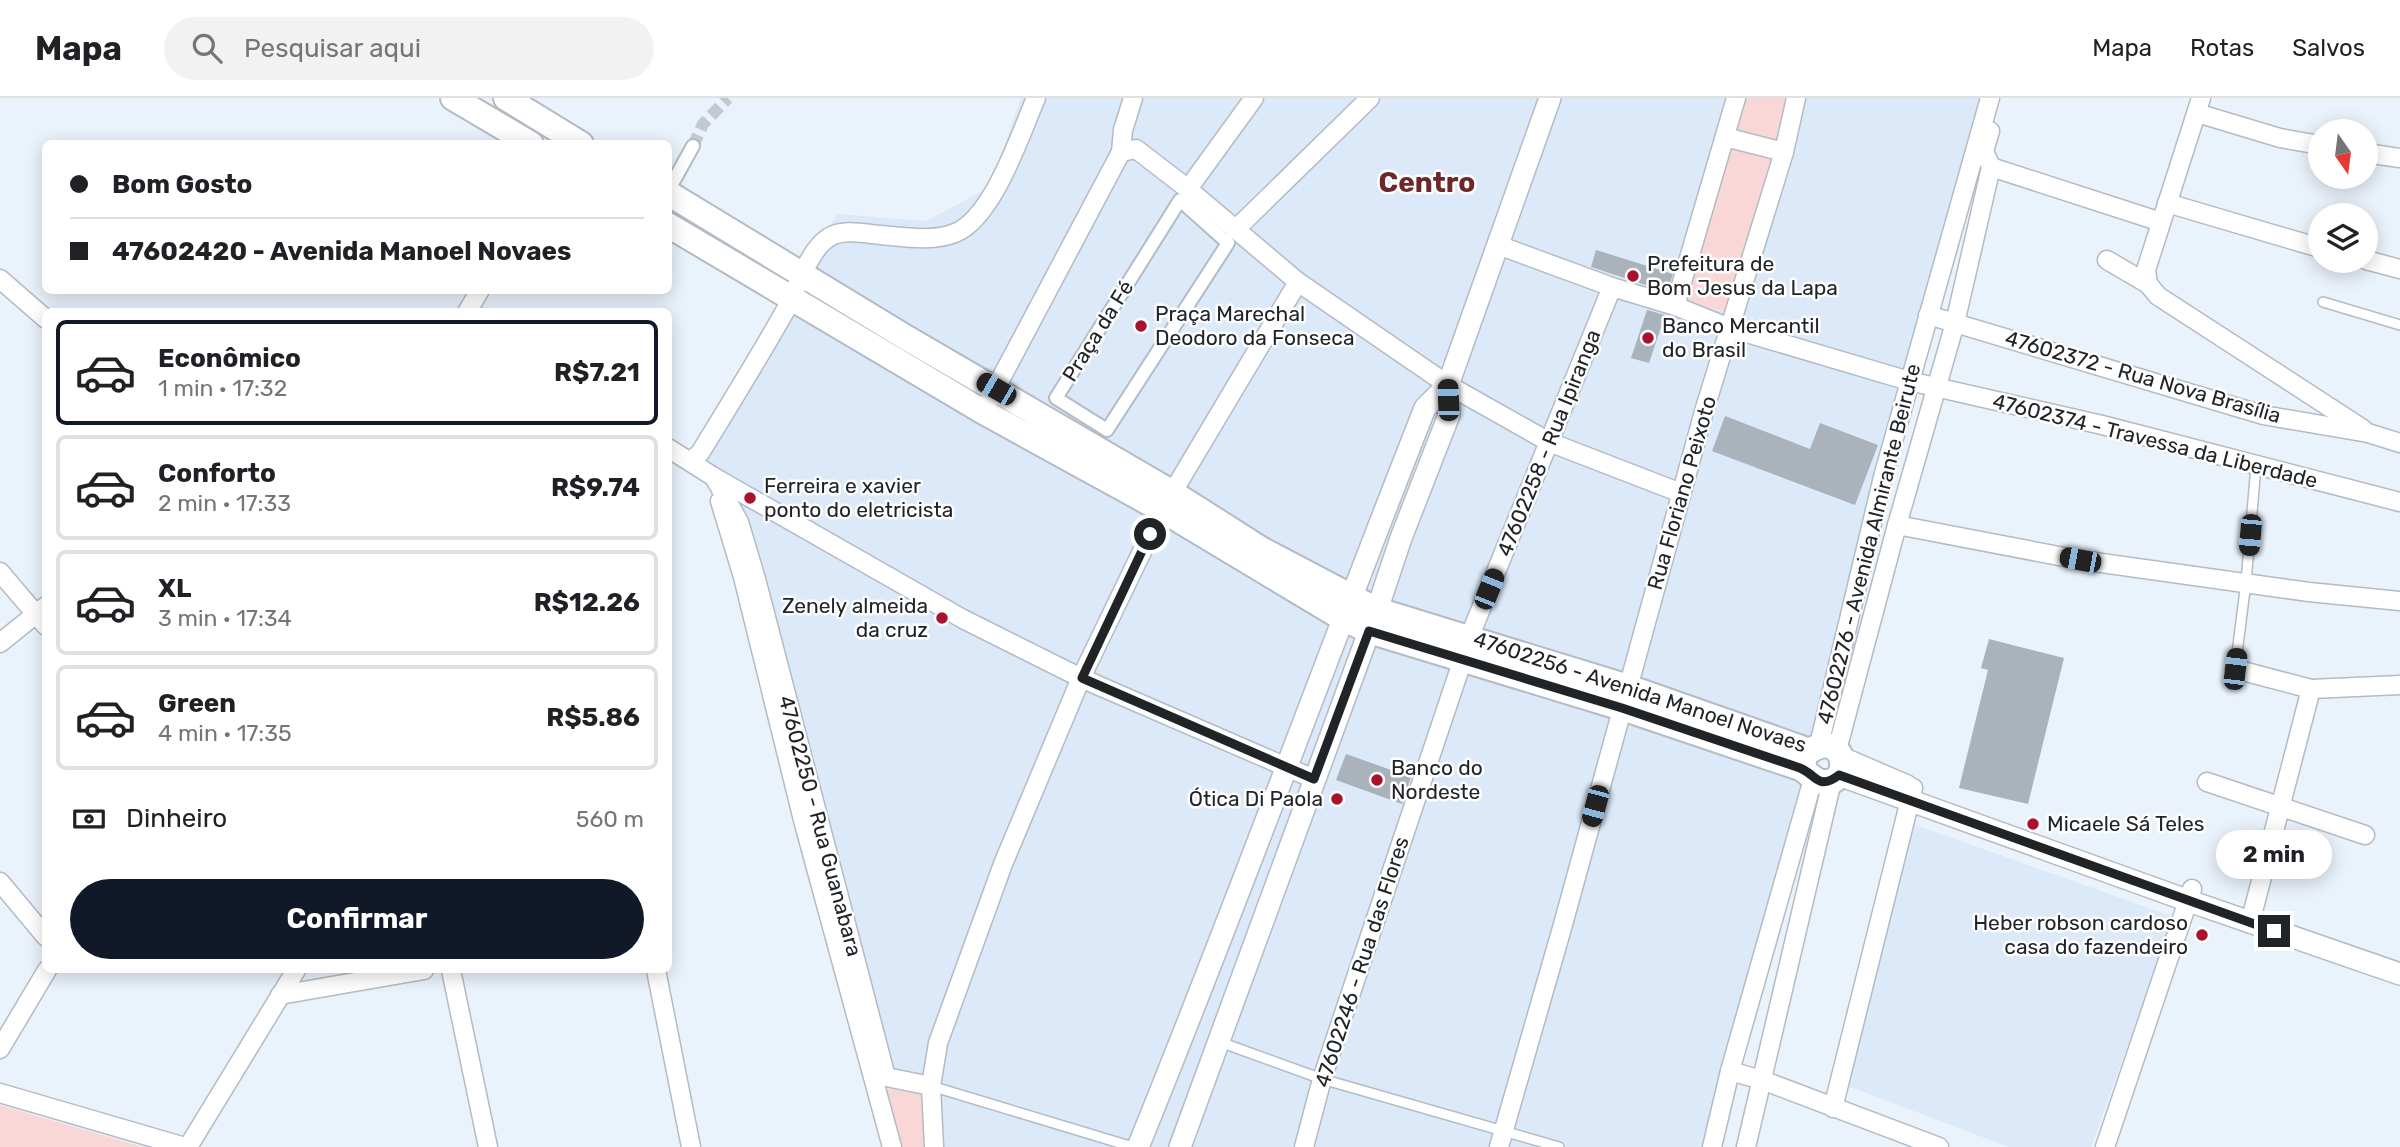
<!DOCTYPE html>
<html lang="pt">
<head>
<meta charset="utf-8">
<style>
  :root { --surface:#fff; --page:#f2f2f2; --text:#202124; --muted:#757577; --line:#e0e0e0; --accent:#111827 }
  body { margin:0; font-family:Rubik,sans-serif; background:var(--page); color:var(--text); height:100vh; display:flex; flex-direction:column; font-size:26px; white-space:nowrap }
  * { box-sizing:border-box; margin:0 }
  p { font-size:23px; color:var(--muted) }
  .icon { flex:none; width:38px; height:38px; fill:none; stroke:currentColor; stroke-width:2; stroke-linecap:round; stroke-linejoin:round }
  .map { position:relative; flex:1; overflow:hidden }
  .details { position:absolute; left:42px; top:210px; width:630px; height:665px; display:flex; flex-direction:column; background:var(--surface); border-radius:10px; box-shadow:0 4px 18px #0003 }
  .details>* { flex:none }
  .guide { position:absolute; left:42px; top:42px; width:630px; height:154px; border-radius:10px; box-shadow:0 4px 18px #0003; display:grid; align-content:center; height:154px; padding:0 28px; background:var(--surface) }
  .needle { width:46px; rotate:166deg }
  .tools { position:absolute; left:2308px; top:21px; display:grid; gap:14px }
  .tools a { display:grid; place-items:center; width:70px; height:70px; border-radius:50%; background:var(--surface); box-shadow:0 4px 18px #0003; font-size:35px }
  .end { position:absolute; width:32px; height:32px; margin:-16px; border:9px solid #212427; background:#fff; box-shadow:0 0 0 4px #fff }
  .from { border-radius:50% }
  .bubble { position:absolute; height:49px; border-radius:24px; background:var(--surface); box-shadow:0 4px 18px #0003; font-size:23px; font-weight:700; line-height:49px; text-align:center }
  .car { position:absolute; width:21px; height:42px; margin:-21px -10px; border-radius:9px; box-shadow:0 0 5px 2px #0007; background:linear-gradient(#222 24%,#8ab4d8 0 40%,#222 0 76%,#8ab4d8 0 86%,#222 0) }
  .guide b { display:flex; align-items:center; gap:24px; height:66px; font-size:26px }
  .guide b+b { border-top:2px solid var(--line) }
  .guide i { width:18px; height:18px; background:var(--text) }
  ul { padding:12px 0 0; list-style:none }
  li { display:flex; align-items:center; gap:21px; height:105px; margin:0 14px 10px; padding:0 14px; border:4px solid var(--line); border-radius:10px }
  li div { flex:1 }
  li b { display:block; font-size:26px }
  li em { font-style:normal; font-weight:700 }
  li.on { border-color:var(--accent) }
  li>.icon { width:63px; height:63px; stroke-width:1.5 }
  .pay { display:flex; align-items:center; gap:18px; height:77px; padding:0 28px; font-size:26px }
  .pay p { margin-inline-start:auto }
  .cta { display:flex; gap:14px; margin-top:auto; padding:14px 28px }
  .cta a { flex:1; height:80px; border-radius:42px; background:var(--accent); color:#fff; font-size:28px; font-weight:700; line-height:80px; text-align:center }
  header { display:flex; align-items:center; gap:42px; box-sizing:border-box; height:98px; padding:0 35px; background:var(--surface); border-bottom:2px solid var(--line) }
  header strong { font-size:33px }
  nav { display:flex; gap:38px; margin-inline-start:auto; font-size:24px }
  .search { width:490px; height:63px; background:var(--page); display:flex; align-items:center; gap:18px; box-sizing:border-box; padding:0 24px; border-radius:38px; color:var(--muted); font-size:26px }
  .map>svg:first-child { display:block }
  .built { fill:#dbe9f9 }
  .green { fill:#f9d7d6 }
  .building { fill:#aab2bc }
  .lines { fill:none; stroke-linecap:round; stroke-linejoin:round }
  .pedestrian-tunnel { stroke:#c2c9d1; stroke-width:12; stroke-dasharray:12 6; stroke-linecap:butt }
  .service-casing { stroke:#b3bbc4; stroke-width:12 }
  .pedestrian-casing { stroke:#b3bbc4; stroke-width:16 }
  .minor-casing { stroke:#b3bbc4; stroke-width:21 }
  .tertiary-casing { stroke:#b3bbc4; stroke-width:24 }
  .secondary-casing { stroke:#b3bbc4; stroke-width:28 }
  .service { stroke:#fff; stroke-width:9 }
  .pedestrian { stroke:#fff; stroke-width:12 }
  .minor { stroke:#fff; stroke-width:18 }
  .tertiary { stroke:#fff; stroke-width:21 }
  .secondary { stroke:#fff; stroke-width:24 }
  .route { stroke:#212427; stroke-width:9 }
  .poi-dot { fill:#a9122d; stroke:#fefefe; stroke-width:2.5 }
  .labels { text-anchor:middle; stroke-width:5; stroke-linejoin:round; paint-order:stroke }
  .poi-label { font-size:21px; fill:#212427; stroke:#fefefe; text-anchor:start }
  .street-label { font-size:21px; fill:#212427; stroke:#fefefe }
  .district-label { font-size:28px; font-weight:bold; fill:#6d272a; stroke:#fefefe }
</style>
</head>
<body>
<header>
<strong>Mapa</strong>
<div class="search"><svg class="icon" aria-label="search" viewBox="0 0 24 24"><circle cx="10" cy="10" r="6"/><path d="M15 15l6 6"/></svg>Pesquisar aqui</div>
<nav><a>Mapa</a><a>Rotas</a><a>Salvos</a></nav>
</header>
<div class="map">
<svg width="2400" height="1049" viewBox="0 0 2400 1049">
  <rect width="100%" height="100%" fill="#eaf2fc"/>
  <!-- built -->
  <g class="built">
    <path d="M1021 0H1990L1807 673 1712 1049H934L931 988 886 979 739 424 691 363 837 116 926 123 990 89Z"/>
    <path d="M1910 725 2174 819 2091 1049H2009L1845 987Z"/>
  </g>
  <!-- green -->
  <g class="green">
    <path d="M1746 0H1786L1732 215 1685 203Z"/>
    <path d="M883 990 923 996 926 1049H901Z"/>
    <path d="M0 1007 143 1049H0Z"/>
  </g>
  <!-- building -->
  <g class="building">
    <path d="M1596 152 1673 176 1667 194 1591 169Z"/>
    <path d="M1647 212 1665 217 1649 265 1631 260Z"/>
    <path d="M1725 318 1810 351 1820 325 1878 347 1855 407 1712 353Z"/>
    <path d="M1989 541 2064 560 2028 706 1959 690 1988 572 1981 570Z"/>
    <path d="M1346 656 1411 679 1402 706 1336 682Z"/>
  </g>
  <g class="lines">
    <!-- pedestrian-tunnel -->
    <path class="pedestrian-tunnel" d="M693 48 703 26 728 0"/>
    <defs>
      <g id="service">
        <path d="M2323 204 2400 227"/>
        <path d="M2235 571 2246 484 2256 368"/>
        <path d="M1220 944 1322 981 1559 1049"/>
        <path d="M931 988 1133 1049"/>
      </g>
      <g id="pedestrian">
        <path d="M668 93 693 48"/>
        <path d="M1180 102 1228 145 1107 332 1056 300Z"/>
      </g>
      <g id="minor">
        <path d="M2201 0 2146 172 2148 186 2158 198 2363 331"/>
        <path d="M2197 15 2280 40 2320 47"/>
        <path d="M1725 39 1784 54"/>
        <path d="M1121 54 1123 32 1133 0"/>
        <path d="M2366 55 2400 60"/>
        <path d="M1991 69 2161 124"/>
        <path d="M1188 91 1254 0"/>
        <path d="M2167 105 2320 150"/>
        <path d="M1235 132 1370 0"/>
        <path d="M1498 147 1612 189 1675 208 1730 230 1909 283 2102 327 2400 404"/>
        <path d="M2107 162 2148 186"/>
        <path d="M2366 162 2400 171"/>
        <path d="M0 181 46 221"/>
        <path d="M1298 184 1448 287 1549 344 1681 395"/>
        <path d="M1675 208 1736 0"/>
        <path d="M467 214 480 192"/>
        <path d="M1928 217 2263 317 2368 335 2400 345"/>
        <path d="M668 350 714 379 963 521 1081 580 1314 681"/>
        <path d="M691 363 700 355C729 308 758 261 785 213 797 192 808 153 828 140 842 130 866 136 881 137 904 139 933 144 955 135 993 120 1020 37 1036 0"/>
        <path d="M714 379 739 424 756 481 886 979 931 988 934 1049"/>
        <path d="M720 403 743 479 804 726 892 1049"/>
        <path d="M1897 427 2080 462 2309 494 2400 503"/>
        <path d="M0 474 46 528"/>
        <path d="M1469 540 1612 189"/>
        <path d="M0 545 46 508"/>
        <path d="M2235 571 2311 591 2400 587"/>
        <path d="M1837 652 1897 427 1955 225 1991 69 1984 53 1990 33"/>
        <path d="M2207 684 2365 737"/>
        <path d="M0 784 46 839"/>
        <path d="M2250 825 2311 591"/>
        <path d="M451 872 488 1049"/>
        <path d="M656 872 691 1049"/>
        <path d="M280 897 424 872"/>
        <path d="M0 951 47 872"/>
        <path d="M1730 973 1762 982 1939 1049"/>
        <path d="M931 988 938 945 1003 766 1081 580 1162 412 1298 184 1188 91 1136 51 1121 54 990 301"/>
        <path d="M0 995 185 1049"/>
        <path d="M1833 1010 1913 690"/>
        <path d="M188 1049 296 872"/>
        <path d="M1304 1049 1322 981 1463 561"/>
        <path d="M1499 1049 1562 830 1705 310 1784 54 1796 0"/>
        <path d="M1712 1049 1730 973 1813 681C1803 667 1805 656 1819 647L1883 379 1990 0"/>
        <path d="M1746 1049 1832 683"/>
        <path d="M2105 1049 2192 791"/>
      </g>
      <g id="tertiary">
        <path d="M1448 287 1550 0"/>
        <path d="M1842 660 1907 688"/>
        <path d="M1839 677 2189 803 2400 876"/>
        <path d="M1138 1049C1238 804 1328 555 1425 310L1448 287 1449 317 1401 440 1377 512 1180 1049"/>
      </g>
      <g id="secondary">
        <path d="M453 0 531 46"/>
        <path d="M506 0 581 46"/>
        <path d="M668 95 905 239 1173 395 1261 451 1377 512 1628 589 1810 653C1845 630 1854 686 1824 684 1813 684 1809 674 1800 670L1622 610 1369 533 1342 520 1162 412 982 313 668 127"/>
      </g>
    </defs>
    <!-- service casing -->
    <use href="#service" class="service-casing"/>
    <!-- pedestrian casing -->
    <use href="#pedestrian" class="pedestrian-casing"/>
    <!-- minor casing -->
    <use href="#minor" class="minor-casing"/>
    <!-- tertiary casing -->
    <use href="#tertiary" class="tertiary-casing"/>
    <!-- secondary casing -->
    <use href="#secondary" class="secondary-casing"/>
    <!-- service -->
    <use href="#service" class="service"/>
    <!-- pedestrian -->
    <use href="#pedestrian" class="pedestrian"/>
    <!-- minor -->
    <use href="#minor" class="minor"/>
    <!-- tertiary -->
    <use href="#tertiary" class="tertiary"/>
    <!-- secondary -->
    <use href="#secondary" class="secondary"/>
  </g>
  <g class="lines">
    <!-- route -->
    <path class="route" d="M1150 436 1082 580 1314 681 1369 533 1622 610 1800 670C1817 677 1818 693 1839 677L2274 833"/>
  </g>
  <!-- markers -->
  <g class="poi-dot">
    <circle cx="1633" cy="178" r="7"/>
    <circle cx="1141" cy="228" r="7"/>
    <circle cx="1648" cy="240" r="7"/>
    <circle cx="750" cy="400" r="7"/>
    <circle cx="942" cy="520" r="7"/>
    <circle cx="1377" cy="682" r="7"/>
    <circle cx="1337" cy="701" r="7"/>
    <circle cx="2033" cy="726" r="7"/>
    <circle cx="2202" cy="837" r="7"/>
  </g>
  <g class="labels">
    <!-- poi labels -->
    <g class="poi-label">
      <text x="1647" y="173">Prefeitura de<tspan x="1647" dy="24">Bom Jesus da Lapa</tspan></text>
      <text x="1155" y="223">Praça Marechal<tspan x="1155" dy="24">Deodoro da Fonseca</tspan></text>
      <text x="1662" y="235">Banco Mercantil<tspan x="1662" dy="24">do Brasil</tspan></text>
      <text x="764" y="395">Ferreira e xavier<tspan x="764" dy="24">ponto do eletricista</tspan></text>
      <text x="928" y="515" text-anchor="end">Zenely almeida<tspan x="928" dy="24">da cruz</tspan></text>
      <text x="1391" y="677">Banco do<tspan x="1391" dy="24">Nordeste</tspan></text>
      <text x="1323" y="708" text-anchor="end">Ótica Di Paola</text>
      <text x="2047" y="733">Micaele Sá Teles</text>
      <text x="2188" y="832" text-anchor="end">Heber robson cardoso<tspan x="2188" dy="24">casa do fazendeiro</tspan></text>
    </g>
    <!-- street labels -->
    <g class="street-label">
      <text transform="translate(1098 233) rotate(-58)" y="7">Praça da Fé</text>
      <text transform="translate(2143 279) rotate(16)" y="7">47602372 - Rua Nova Brasília</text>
      <text transform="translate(2155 343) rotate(14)" y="7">47602374 - Travessa da Liberdade</text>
      <text transform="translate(1549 345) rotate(-68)" y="7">47602258 - Rua Ipiranga</text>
      <text transform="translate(1682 395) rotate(-74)" y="7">Rua Floriano Peixoto</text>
      <text transform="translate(1869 446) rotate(-76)" y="7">47602276 - Avenida Almirante Beirute</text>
      <text transform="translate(1640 594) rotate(18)" y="7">47602256 - Avenida Manoel Novaes</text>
      <text transform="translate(820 728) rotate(75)" y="7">47602250 - Rua Guanabara</text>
      <text transform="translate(1362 864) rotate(-72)" y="7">47602246 - Rua das Flores</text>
    </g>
    <!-- district labels -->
    <g class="district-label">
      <text x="1427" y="94">Centro</text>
    </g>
  </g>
</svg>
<div class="tools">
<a><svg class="needle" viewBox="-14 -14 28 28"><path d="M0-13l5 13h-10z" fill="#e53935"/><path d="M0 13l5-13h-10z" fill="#757577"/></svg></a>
<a><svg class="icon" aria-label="layers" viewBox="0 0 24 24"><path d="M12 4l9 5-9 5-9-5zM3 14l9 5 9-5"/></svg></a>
</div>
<i class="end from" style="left:1150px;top:436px"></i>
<i class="end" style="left:2274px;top:833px"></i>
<div class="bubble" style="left:2216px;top:732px;width:116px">2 min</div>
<i class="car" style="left:996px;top:291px;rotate:300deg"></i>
<i class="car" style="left:1448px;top:302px;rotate:358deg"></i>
<i class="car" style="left:2250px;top:437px;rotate:185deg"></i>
<i class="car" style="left:2080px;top:462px;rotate:281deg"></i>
<i class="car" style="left:1489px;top:491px;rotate:22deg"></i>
<i class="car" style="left:2235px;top:571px;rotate:7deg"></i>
<i class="car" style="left:1595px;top:708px;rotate:195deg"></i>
<div class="guide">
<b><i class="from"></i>Bom Gosto</b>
<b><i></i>47602420 - Avenida Manoel Novaes</b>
</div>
<section class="details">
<ul>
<li class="on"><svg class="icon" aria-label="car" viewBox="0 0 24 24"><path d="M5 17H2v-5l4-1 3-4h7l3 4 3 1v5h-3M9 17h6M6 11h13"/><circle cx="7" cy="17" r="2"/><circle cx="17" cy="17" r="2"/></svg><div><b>Econômico</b><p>1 min · 17:32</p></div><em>R$7.21</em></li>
<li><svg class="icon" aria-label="car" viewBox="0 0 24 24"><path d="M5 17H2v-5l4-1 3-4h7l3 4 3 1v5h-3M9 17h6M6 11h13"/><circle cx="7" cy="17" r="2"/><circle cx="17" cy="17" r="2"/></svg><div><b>Conforto</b><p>2 min · 17:33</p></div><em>R$9.74</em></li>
<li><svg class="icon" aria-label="car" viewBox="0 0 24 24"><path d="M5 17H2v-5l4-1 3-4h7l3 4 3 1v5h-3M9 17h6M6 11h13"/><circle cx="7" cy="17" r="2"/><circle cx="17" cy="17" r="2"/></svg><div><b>XL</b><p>3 min · 17:34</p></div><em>R$12.26</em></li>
<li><svg class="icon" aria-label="car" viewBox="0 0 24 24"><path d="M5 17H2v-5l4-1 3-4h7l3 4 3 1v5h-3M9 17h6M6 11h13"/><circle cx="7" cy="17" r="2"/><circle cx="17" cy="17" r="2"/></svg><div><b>Green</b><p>4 min · 17:35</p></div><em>R$5.86</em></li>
</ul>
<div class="pay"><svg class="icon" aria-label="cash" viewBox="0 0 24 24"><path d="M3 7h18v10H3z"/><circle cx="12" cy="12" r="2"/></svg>Dinheiro<p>560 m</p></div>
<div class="cta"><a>Confirmar</a></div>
</section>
</div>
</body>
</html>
